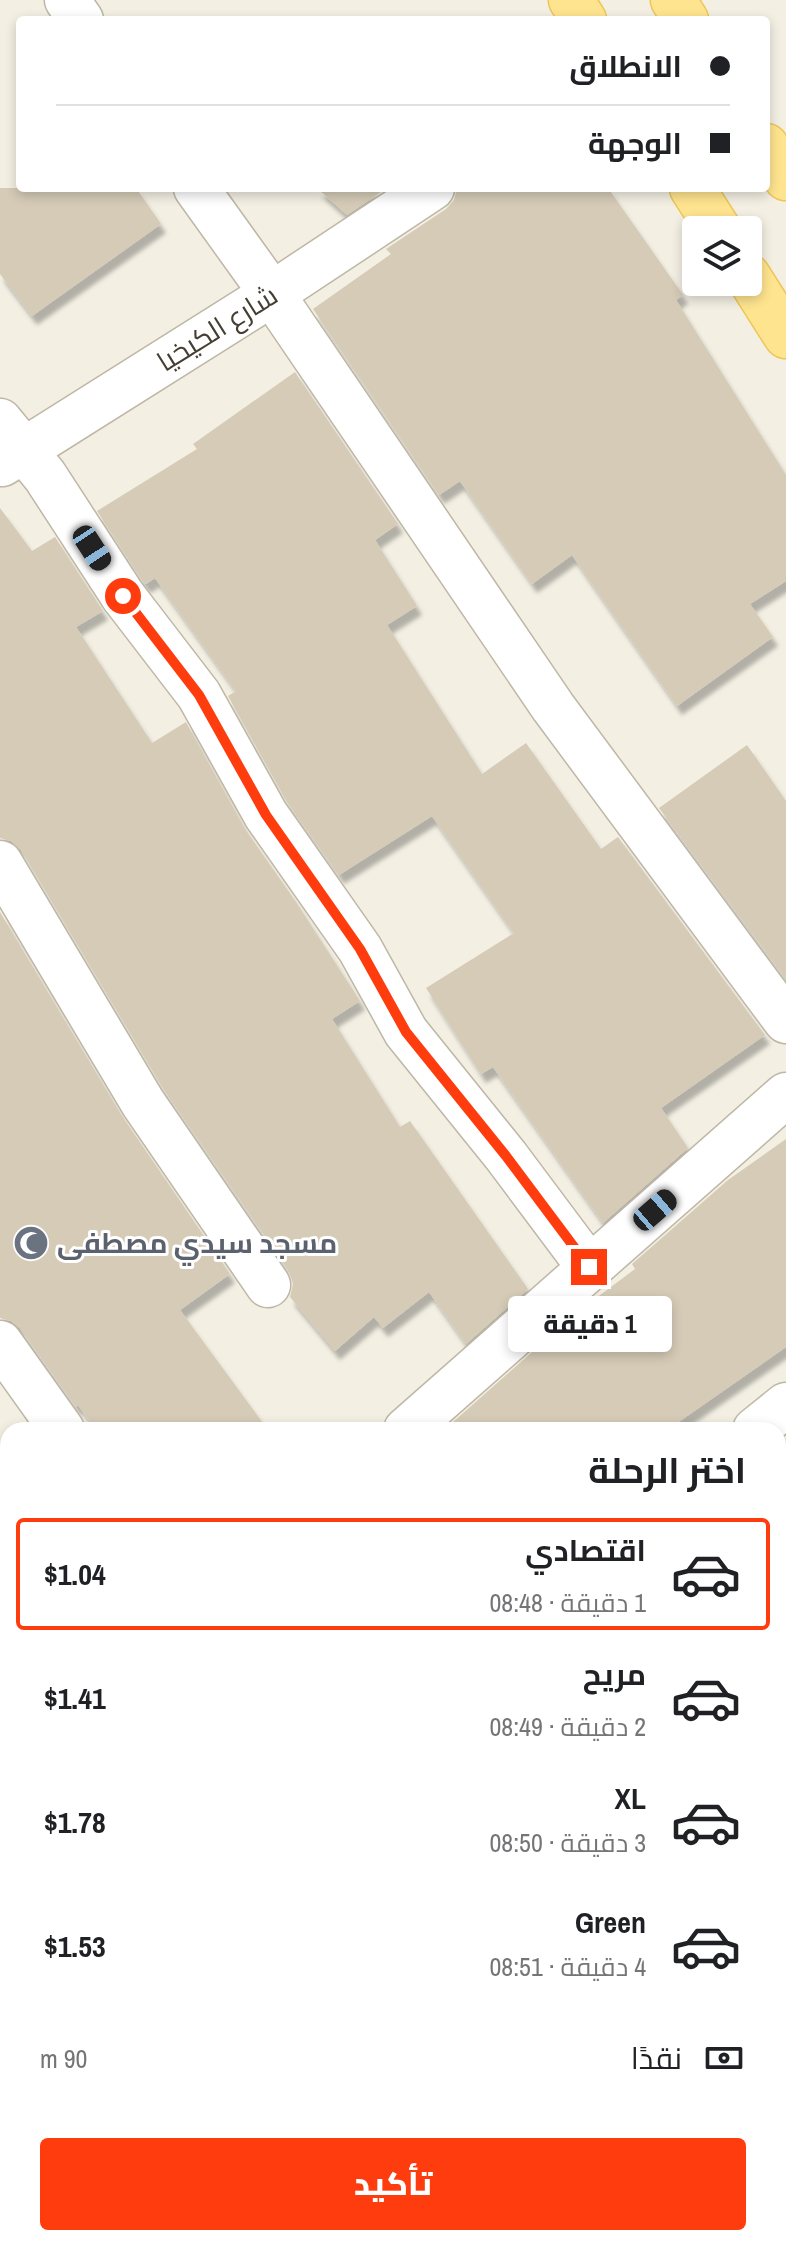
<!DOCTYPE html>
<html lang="ar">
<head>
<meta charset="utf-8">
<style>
  :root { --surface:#fff; --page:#f6f6f6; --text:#202124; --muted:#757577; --line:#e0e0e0; --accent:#ff3c0d }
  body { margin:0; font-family:"Archivo Narrow",Cairo,sans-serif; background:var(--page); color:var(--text); direction:rtl; height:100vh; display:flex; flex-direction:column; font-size:30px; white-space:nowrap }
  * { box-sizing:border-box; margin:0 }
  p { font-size:26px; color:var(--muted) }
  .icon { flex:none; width:44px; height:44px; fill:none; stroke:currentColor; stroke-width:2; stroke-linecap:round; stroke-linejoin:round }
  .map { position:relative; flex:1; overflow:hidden; direction:ltr }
  .panel { position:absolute; left:0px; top:1422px; width:786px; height:824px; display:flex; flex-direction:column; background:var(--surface); border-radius:24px 24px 0 0; box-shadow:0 4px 12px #0003; direction:rtl }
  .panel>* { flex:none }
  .top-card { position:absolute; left:16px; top:16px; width:754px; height:176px; border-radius:8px; box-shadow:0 4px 12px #0003; direction:rtl; display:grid; align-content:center; height:176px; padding:0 40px; background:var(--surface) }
  .controls { position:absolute; left:682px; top:216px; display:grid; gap:16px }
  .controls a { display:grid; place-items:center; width:80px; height:80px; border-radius:8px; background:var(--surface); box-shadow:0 4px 12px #0003; font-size:40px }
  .end { position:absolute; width:36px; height:36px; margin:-18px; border:10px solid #ff3c0d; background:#fff; box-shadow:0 0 0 4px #fff }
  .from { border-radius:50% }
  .bubble { position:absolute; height:56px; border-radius:8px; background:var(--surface); box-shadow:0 4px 12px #0003; font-size:26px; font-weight:800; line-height:56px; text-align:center; direction:rtl }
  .car { position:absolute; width:24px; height:48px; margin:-24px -12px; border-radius:10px; box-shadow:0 0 6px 2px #0007; background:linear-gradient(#222 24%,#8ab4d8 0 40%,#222 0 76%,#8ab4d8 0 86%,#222 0) }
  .top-card b { display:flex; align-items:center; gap:28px; height:76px; font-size:30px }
  .top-card b+b { border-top:2px solid var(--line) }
  .top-card i { width:20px; height:20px; background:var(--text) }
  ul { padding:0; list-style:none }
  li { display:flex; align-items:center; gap:24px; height:112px; margin:0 16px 12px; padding:0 24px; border:4px solid transparent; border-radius:8px }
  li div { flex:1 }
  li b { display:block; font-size:30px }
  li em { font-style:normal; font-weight:800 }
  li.on { border-color:var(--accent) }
  li>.icon { width:72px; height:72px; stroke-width:1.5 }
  h2 { padding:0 40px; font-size:36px; line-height:96px }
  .pay { display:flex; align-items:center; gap:20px; height:88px; padding:0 40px; font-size:30px }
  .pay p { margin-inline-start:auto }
  .primary-button { display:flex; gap:16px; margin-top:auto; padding:16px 40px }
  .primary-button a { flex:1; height:92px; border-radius:8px; background:var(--accent); color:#fff; font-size:32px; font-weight:800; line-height:92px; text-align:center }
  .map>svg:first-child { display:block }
  .building { fill:#d5cbb7; filter:url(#shadow) }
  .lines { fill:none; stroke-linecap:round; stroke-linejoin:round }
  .street-casing { stroke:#bfb7a5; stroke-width:47 }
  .primary-casing { stroke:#ecc657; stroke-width:47 }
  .street { stroke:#fff; stroke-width:44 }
  .primary { stroke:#ffe48f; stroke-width:44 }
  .route { stroke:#ff3c0d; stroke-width:10 }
  .labels { text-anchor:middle; stroke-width:6; stroke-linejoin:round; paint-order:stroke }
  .street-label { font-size:28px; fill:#453f33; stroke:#fff }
  .worship-label { font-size:28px; font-weight:bold; fill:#5b616d; stroke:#fff; text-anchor:start }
</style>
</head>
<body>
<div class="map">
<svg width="786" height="2246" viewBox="0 0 786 2246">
  <defs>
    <filter id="shadow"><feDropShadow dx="5" dy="9" stdDeviation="2" flood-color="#0004"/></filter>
  </defs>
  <rect width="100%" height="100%" fill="#f3efe3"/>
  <!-- building -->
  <g class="building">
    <path d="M0 188H136L161 224 32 316 0 274Z"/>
    <path d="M317 188H387L347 215Z"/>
    <path d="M457 188H608L683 295 676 300 786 475V581L750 604 773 637 677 706 572 555 532 584 460 481 439 495 313 309 391 254 386 249 446 209 454 200Z"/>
    <path d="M295 372 398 524 375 540 417 606 387 625 482 774 526 743 601 849 618 837 765 1035 661 1108 688 1148 603 1223 493 1067 481 1074 426 988 514 933 432 816 339 875 287 802 228 696 236 691 155 578 146 584 143 582 97 511 197 449 193 444Z"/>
    <path d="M0 508 32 551 55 537 103 611 76 627 152 743 186 722 245 829 296 902 360 1001 332 1019 400 1127 410 1121 528 1289 466 1344 429 1292 383 1328 374 1317 335 1351 290 1297 293 1284 289 1271 164 1090 21 850 11 841 0 838Z"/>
    <path d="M747 745 786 801V979L659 808Z"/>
    <path d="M0 912 122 1116 230 1274 180 1310 268 1430H96L78 1405 76 1407 20 1328 11 1321 0 1318Z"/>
    <path d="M786 1139V1347L667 1430H444L576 1313 635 1269 632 1264 728 1180Z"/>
  </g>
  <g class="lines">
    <defs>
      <g id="street">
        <path d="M67 0 81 20"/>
        <path d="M196 188 272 294 553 707 786 1021"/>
        <path d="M0 421 45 476 123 596 199 695 266 815 360 949 406 1032 506 1156 589 1267"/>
        <path d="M2 464 272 294 432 188"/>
        <path d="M0 863 143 1103 268 1285"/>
        <path d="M0 1343 62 1430"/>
        <path d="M406 1430 786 1095"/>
        <path d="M755 1430 786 1405"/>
        <path d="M0 1762 8 1756"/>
        <path d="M778 2016 786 2028"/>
        <path d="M258 2238 262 2246"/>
        <path d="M579 2238 584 2246"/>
        <path d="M180 2246 199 2238"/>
      </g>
      <g id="primary">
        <path d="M571 0 584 20"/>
        <path d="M673 0 686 20"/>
        <path d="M766 146 786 178"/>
        <path d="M692 188 719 230"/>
        <path d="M748 276 786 336"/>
      </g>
    </defs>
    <!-- street casing -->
    <use href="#street" class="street-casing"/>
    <!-- primary casing -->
    <use href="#primary" class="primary-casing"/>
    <!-- street -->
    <use href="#street" class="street"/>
    <!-- primary -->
    <use href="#primary" class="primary"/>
  </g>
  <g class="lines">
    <!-- route -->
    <path class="route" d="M123 596 199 695 266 815 360 949 406 1032 506 1156 589 1267"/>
  </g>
  <!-- icons -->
  <defs>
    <symbol id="mosque-disc" viewBox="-11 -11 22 22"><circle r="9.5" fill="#6b7280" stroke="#fff"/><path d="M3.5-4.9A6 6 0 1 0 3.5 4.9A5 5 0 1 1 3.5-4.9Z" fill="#fff"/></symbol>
  </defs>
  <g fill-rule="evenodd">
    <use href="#mosque-disc" x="11" y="1223" width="40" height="40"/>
  </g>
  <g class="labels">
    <!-- street labels -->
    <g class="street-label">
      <text transform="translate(217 328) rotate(-32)" y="10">شارع الكيخيا</text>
    </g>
    <!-- worship labels -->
    <g class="worship-label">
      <text x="57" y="1253">مسجد سيدي مصطفى</text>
    </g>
  </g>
</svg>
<div class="controls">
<a><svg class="icon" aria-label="layers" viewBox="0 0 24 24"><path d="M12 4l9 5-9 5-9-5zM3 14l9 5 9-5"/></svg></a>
</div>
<i class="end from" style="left:123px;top:596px"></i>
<i class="end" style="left:589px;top:1267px"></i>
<div class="bubble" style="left:508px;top:1296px;width:164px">1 دقيقة</div>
<i class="car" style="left:92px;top:548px;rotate:147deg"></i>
<i class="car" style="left:655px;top:1210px;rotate:49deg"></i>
<div class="top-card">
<b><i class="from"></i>الانطلاق</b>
<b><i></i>الوجهة</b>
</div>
<section class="panel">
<h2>اختر الرحلة</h2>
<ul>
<li class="on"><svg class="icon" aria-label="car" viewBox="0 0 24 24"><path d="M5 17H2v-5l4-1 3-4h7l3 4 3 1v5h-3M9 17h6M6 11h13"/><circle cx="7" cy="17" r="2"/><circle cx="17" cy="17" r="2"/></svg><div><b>اقتصادي</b><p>1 دقيقة · 08:48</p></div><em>$1.04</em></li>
<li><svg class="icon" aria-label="car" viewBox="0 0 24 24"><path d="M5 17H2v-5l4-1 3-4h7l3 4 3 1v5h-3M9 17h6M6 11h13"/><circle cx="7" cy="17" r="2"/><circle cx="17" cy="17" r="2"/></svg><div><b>مريح</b><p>2 دقيقة · 08:49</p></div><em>$1.41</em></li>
<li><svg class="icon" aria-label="car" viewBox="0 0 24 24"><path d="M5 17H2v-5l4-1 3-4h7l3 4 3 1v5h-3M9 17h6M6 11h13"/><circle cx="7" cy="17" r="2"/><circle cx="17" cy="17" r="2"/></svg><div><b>XL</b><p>3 دقيقة · 08:50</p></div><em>$1.78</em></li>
<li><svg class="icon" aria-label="car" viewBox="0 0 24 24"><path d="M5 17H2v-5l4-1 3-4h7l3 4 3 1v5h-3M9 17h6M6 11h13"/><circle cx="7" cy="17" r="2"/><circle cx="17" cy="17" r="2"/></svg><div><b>Green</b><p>4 دقيقة · 08:51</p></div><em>$1.53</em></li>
</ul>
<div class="pay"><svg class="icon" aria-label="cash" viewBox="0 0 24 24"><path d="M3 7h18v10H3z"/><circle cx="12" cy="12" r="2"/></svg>نقدًا<p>90 m</p></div>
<div class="primary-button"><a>تأكيد</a></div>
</section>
</div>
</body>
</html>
